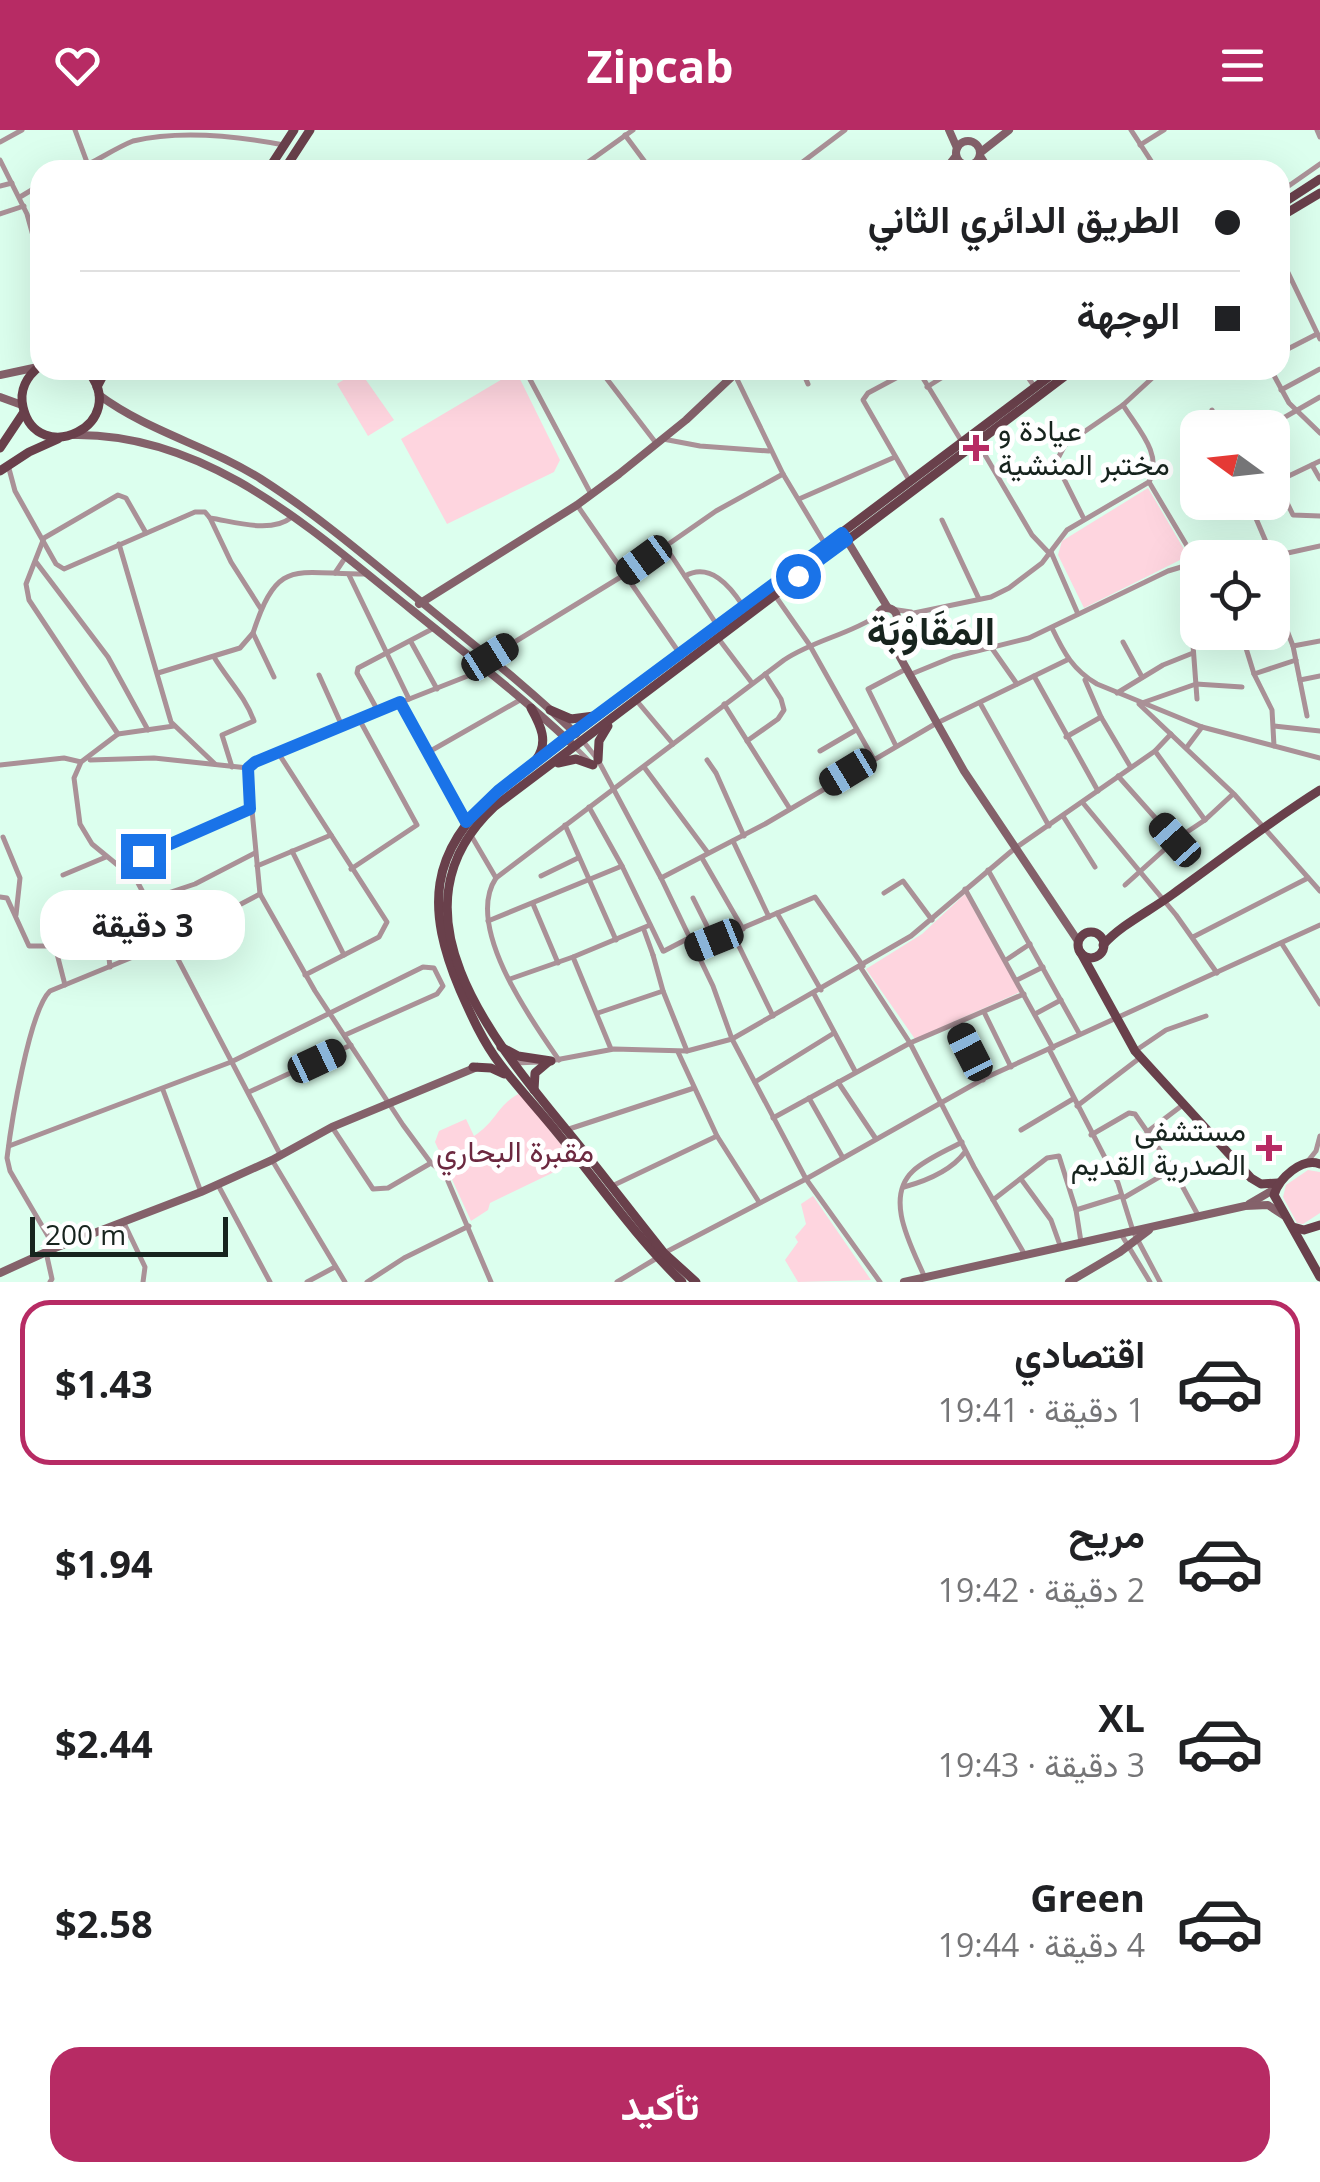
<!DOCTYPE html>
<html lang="ar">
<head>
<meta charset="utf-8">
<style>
  :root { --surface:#fff; --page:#f6f6f6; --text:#202124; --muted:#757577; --line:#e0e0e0; --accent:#b72b64 }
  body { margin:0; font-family:"Open Sans",Vazirmatn,sans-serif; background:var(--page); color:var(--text); direction:rtl; height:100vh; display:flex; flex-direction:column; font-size:38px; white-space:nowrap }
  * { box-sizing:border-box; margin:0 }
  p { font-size:32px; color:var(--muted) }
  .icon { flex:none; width:55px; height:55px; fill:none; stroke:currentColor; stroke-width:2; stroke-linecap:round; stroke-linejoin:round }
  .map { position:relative; height:1152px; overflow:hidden; direction:ltr }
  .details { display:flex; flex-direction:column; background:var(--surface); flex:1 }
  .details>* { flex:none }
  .top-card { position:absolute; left:30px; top:30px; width:1260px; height:220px; border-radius:30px; box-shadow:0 10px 40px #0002; direction:rtl; display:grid; align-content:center; height:220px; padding:0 50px; background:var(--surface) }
  .needle { width:65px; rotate:285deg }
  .tools { position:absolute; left:1180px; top:280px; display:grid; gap:20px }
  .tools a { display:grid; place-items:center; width:110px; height:110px; border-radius:20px; background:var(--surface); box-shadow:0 10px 40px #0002; font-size:50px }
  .scale { position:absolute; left:30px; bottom:25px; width:198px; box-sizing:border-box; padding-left:10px; border:5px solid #17241e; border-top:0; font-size:28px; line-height:35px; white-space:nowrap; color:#17241e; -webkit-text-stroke:8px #fff; paint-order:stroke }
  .end { position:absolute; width:45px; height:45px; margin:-22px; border:12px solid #1a73e8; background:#fff; box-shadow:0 0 0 5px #fff }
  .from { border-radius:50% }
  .bubble { position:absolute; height:70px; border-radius:30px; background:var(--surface); box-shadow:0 10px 40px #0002; font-size:32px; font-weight:700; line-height:70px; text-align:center; direction:rtl }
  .car { position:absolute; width:30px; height:60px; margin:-30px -15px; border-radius:12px; box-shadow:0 0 8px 2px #0007; background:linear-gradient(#222 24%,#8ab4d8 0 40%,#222 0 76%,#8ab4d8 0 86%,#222 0) }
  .top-card b { display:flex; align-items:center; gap:35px; height:95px; font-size:38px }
  .top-card b+b { border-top:2px solid var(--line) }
  .top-card i { width:25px; height:25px; background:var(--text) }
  ul { padding:18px 0 0; list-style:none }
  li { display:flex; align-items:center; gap:30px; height:165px; margin:0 20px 15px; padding:0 30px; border:5px solid transparent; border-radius:30px }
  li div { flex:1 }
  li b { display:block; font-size:38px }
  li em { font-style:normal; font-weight:700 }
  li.on { border-color:var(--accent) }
  li>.icon { width:90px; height:90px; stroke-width:1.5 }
  .button { display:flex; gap:20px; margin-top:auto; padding:20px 50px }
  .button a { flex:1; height:115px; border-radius:30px; background:var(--accent); color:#fff; font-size:40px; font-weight:700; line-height:115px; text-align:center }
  header { display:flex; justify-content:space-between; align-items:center; height:130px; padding:0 50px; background:var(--accent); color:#fff; font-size:45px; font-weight:700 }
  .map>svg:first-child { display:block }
  .green { fill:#fed5df }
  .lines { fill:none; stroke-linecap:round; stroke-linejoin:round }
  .street { stroke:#aa9197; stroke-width:5 }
  .secondary { stroke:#84616a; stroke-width:8 }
  .primary { stroke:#69404b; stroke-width:9 }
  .route { stroke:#1a73e8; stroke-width:12 }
  .poi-dot { fill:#b72b64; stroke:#fff; stroke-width:4 }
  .labels { text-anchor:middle; stroke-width:10; stroke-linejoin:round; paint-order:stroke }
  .poi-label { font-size:30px; fill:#17241e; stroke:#fff; text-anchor:start }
  .park-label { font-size:30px; fill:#6c2940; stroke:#fff }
  .district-label { font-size:40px; font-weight:bold; fill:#17241e; stroke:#fff }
</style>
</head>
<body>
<header><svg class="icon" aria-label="menu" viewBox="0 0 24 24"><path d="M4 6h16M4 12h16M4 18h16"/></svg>Zipcab<svg class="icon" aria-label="heart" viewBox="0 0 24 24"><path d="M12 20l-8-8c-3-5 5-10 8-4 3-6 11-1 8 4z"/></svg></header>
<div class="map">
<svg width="1320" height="1152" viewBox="0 0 1320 1152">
  <rect width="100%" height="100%" fill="#dcffee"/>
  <!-- green -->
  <g class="green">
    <path d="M359 240 394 290 368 306 337 254Z"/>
    <path d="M516 241 560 330 554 342 447 394 401 309Z"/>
    <path d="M1148 358 1188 426 1084 478 1058 425 1062 411Z"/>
    <path d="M965 764 1020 862 915 909 866 839 922 804Z"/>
    <path d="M520 963 575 1032 490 1073 488 1080 471 1091 435 1012 439 1001 466 989 474 1006C497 991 497 975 520 963Z"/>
    <path d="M1308 1040 1320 1042V1083L1303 1094 1297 1093 1283 1067 1286 1055Z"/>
    <path d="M813 1066 871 1150 798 1152 785 1130 798 1112 795 1107 806 1094 801 1074Z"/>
  </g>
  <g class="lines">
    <!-- street -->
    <g class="street">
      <path d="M75 0 88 35"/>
      <path d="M1131 0 1157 40"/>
      <path d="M1317 0 1320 7"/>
      <path d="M625 5 651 40"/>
      <path d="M0 12 22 0"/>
      <path d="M1140 15 1164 0"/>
      <path d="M0 30 27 84 40 131"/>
      <path d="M76 40C96 32 113 19 133 11 180 0 237 6 284 15"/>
      <path d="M577 40 633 0"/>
      <path d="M792 40 845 0"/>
      <path d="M0 56 12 53"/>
      <path d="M1280 62 1320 34"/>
      <path d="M20 67 40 55"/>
      <path d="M0 84 24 76"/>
      <path d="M1280 126 1320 209"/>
      <path d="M1280 223 1317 204"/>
      <path d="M525 240 591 364"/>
      <path d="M600 240 656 313"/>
      <path d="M802 240 808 254"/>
      <path d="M918 240 962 312"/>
      <path d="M1023 240 1034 256"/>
      <path d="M1271 240 1289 273 1320 303"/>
      <path d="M735 245 783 344 825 414"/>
      <path d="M927 257 954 240"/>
      <path d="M1281 260 1320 239"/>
      <path d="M1212 280 1219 298"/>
      <path d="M1266 298 1320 267"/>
      <path d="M663 309 700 316 769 321"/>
      <path d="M978 313 1032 405 1050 424"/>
      <path d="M8 335 15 361 56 434 64 439 195 382H205L210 388C236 392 271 404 292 387"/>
      <path d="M1312 335 1320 349"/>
      <path d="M909 350 863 270 868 263 911 240"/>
      <path d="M1149 352 1196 431"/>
      <path d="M1277 352 1293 385 1320 386"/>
      <path d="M1272 354 1320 331"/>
      <path d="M799 369 895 327"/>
      <path d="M1249 372 1272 426"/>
      <path d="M577 375 680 524"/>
      <path d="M1083 387 1058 337 1057 330 1065 315 1123 275 1161 240"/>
      <path d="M210 388 231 432 261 479"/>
      <path d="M942 390 979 469"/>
      <path d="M119 414 171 592 215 634"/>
      <path d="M665 416 717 495"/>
      <path d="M1051 422 1078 484"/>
      <path d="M1265 428 1320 416"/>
      <path d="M36 432 108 527 148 600"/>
      <path d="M1187 434 1197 569"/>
      <path d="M335 443 345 428"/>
      <path d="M349 445 409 569"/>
      <path d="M685 446C710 432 730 456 743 476"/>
      <path d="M1272 462 1293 516 1307 586"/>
      <path d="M774 464 809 514 873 628"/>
      <path d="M891 479 911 482"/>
      <path d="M895 493 914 483 991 467 1009 458 1042 433 1067 400 1149 352C1164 325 1137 298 1123 275"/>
      <path d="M1052 498C1064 523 1073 540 1097 554L1202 597 1320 628"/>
      <path d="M1241 502 1254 544 1272 580 1274 616"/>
      <path d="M718 508 752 553"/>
      <path d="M411 512 437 559"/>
      <path d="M1123 512 1142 547"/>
      <path d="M1293 516 1320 511"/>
      <path d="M991 517 1017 554"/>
      <path d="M214 527C227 549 245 566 254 591L222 605 232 637"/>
      <path d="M490 527 624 445 716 381 783 344"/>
      <path d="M483 540 277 621 248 638 260 764 315 861 403 995 431 1033 445 1044 491 1152"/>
      <path d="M158 543 240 518 253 503"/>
      <path d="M1254 544 1296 530"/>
      <path d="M319 545 342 596"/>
      <path d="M909 545 953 527 1029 508 1168 441 1198 432"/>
      <path d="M1034 546 1098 661"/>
      <path d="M274 547 253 503C278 427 294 444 365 444"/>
      <path d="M1085 550 1101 587 1130 636"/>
      <path d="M1300 550 1320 546"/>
      <path d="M1242 557 1196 554 1139 574 1234 664 1320 761"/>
      <path d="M1117 563 1163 535 1193 523"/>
      <path d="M636 570 673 614"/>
      <path d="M400 572 466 692"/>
      <path d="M980 573 1049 696"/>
      <path d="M724 574 790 679"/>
      <path d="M378 581 357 543 358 538 434 498"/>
      <path d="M174 596 118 604 81 632 74 648 80 694 92 714 137 751 281 1026"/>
      <path d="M1274 596 1320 601"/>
      <path d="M118 604 29 470 26 454 44 408 118 365 126 368 146 403"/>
      <path d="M1066 607 1101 587"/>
      <path d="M583 611 598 630 661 748 713 856 732 909 806 1049 880 1152"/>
      <path d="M747 611 778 589 784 580 781 569 765 544"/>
      <path d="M896 616 868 559 906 539"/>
      <path d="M575 617 590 632"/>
      <path d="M1187 617 1202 597"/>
      <path d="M277 621 387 792 379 807 305 845"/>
      <path d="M820 621 856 600"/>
      <path d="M1155 621 1205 690"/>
      <path d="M427 623 520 570"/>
      <path d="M90 630 154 628 248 638"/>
      <path d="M707 630 716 643 744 706"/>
      <path d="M0 635 64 628 81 632"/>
      <path d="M644 637 708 723"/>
      <path d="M1118 646 1175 710"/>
      <path d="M1083 673 1176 785 1217 843"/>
      <path d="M589 677 622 736 663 821"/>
      <path d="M1063 686 1095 737"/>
      <path d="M565 695 616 810"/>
      <path d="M3 707 20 748 16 785"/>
      <path d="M472 707 496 748"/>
      <path d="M733 711 769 787"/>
      <path d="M292 721 344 825"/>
      <path d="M702 728 743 799"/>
      <path d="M257 736 331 705"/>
      <path d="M123 737 251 679"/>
      <path d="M351 739 417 695 359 589"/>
      <path d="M988 740 1079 903"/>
      <path d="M63 745 106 727"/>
      <path d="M541 746 578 728"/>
      <path d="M661 748 765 694 935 594 1067 530"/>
      <path d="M1125 755 1175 710 1205 690 1233 664"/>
      <path d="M965 759 1053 918"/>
      <path d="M884 763 903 751 932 790"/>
      <path d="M0 767 7 768 29 816H55L65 855"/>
      <path d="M693 768 714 810"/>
      <path d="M147 770 195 754 255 723"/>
      <path d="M533 774 558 833"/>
      <path d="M86 779C107 798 107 810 110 837"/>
      <path d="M777 783 821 860"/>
      <path d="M488 791 622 736"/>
      <path d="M644 800 653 825"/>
      <path d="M732 802 773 886"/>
      <path d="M1193 807 1308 748"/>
      <path d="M1282 814 1320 874"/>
      <path d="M695 818 815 767 863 836"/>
      <path d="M664 821 689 808"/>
      <path d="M653 825 663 861 687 921"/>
      <path d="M573 827 611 919"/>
      <path d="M1006 830 1030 814"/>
      <path d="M861 838 910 913 974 1037 1025 1125"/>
      <path d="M510 849 573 827 650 795"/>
      <path d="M1017 850 1043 837"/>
      <path d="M814 864 855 941"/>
      <path d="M984 882 1011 937"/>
      <path d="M598 883 663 861"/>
      <path d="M1035 884 1061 870"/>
      <path d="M955 894 983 950"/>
      <path d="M1049 919 1118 1053 1133 1101 1160 1152"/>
      <path d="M1135 921 1166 900 1206 886"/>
      <path d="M678 922 717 1006 759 1072"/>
      <path d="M559 930C531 890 464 796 496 748L784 530C814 510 848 505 877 486"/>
      <path d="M550 931 614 919 687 921 732 909 911 806 1014 719 1155 621 1171 604"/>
      <path d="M515 933 539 932"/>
      <path d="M755 952 834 903"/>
      <path d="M838 952 876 1009"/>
      <path d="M163 960 201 1062"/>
      <path d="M249 962 351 915"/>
      <path d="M809 968 843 1028"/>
      <path d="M1077 976 1141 927"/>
      <path d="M773 988 910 913 1024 864"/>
      <path d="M332 997 373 1059 388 1058 431 1033"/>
      <path d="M566 1000 694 958"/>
      <path d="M1021 1000 1073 969"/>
      <path d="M1147 1002 1184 974"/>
      <path d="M1091 1005 1129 983 1135 984 1173 1039 1199 1087"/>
      <path d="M9 1016 231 932 423 837 434 838 443 856 437 864 345 905"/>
      <path d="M272 1030 345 1152"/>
      <path d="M1308 1031 1316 1021 1320 1006"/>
      <path d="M1021 1049 1051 1090 1061 1118"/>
      <path d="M218 1055 270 1152"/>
      <path d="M612 1056 717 1006"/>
      <path d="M904 1057C926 1051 951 1041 965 1022"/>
      <path d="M1125 1067 1173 1039"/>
      <path d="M993 1070 1047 1028 1059 1026 1076 1080 1081 1112"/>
      <path d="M1076 1080 1121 1066"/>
      <path d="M124 1093 145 1137 143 1152"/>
      <path d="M1121 1104 1150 1152"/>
      <path d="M55 1118 10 1041 7 1028C11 995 29 881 50 861L167 813 260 764"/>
      <path d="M46 1122 52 1149 50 1152"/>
      <path d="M666 1122 806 1049 985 948 1320 795"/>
      <path d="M925 1148C913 1119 883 1069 913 1041 926 1029 946 1021 962 1012"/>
      <path d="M307 1152 335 1137"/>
      <path d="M367 1152 404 1128 469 1096"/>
      <path d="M617 1152 657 1128"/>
    </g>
    <!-- secondary -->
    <g class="secondary">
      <path d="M949 0 957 18"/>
      <circle cx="968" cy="23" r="12"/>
      <path d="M981 22 1009 0"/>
      <path d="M980 26 989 40"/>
      <path d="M945 40 956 26"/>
      <path d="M0 245 38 237"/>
      <path d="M99 265C149 302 209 316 261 349 319 386 372 432 425 475 476 517 529 558 576 604"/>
      <path d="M0 267 22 275"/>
      <path d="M74 305C209 303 313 401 412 480 465 523 520 565 570 612"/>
      <path d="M845 407 888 478"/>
      <path d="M419 474 577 375 619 344 686 290 739 240"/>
      <circle cx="887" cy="488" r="10"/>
      <path d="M883 497 964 641 1078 811"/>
      <path d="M1249 1074 1275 1059"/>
      <path d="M0 1143 55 1118 201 1062 272 1030 332 997 477 937"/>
      <path d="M904 1152 1245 1076 1268 1075 1283 1085"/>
      <path d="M1069 1152 1120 1122 1149 1100"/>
    </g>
    <!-- primary -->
    <g class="primary">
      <path d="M268 40 294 0"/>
      <path d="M284 40 310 0"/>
      <path d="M1280 75 1320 49"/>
      <path d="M1280 87 1320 63"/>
      <path d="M40 236C27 246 19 260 23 277 37 339 133 294 87 240"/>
      <path d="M97 257 106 240"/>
      <path d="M0 318 24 282"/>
      <path d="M0 341 29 322 58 309"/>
      <path d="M531 578C541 596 549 612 536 630"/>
      <path d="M550 580 571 589 594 586"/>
      <path d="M598 630 599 611 608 596"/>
      <path d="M558 633 576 629 593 635"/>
      <circle cx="1091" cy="815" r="13"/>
      <path d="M1103 815C1122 794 1150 781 1173 764 1222 729 1269 692 1320 660"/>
      <path d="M1081 823 1135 921 1251 1048 1261 1054 1278 1053"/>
      <path d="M501 917 518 926 551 931"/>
      <path d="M473 937 491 938 504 944"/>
      <path d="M534 960 535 943 548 932"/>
      <path d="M1320 1034C1302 1027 1279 1048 1274 1065L1320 1147"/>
      <path d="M1293 1097 1304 1100 1320 1095"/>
      <path d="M682 1152C636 1107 599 1054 559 1005 540 981 518 958 500 934 483 912 471 885 460 860 426 779 428 722 498 661L1058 240"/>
      <path d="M696 1152 664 1123C632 1083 601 1042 569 1003 497 915 382 782 494 677L1073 240"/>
    </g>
  </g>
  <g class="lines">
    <!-- route -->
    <path class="route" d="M143 726 250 679 248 638 255 632 400 572 466 692 498 661 566 608 842 403 847 410 798 446"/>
  </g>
  <!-- markers -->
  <g class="poi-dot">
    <path d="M971 303h10v10h10v10h-10v10h-10v-10h-10v-10h10z"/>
    <path d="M1264 1003h10v10h10v10h-10v10h-10v-10h-10v-10h10z"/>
  </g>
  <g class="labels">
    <!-- poi labels -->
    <g class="poi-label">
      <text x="998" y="311">عيادة و<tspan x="998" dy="34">مختبر المنشية</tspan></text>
      <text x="1246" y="1011" text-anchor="end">مستشفى<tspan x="1246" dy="34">الصدرية القديم</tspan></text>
    </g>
    <!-- park labels -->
    <g class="park-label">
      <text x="515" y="1032">مقبرة البحاري</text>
    </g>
    <!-- district labels -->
    <g class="district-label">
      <text x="931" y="515">المَقَاوْبَة</text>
    </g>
  </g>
</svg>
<div class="tools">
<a><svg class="needle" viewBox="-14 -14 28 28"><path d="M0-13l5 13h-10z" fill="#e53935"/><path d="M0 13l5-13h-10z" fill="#757577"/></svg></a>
<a><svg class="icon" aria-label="locate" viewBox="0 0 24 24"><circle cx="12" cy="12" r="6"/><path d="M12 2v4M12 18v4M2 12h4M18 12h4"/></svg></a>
</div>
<div class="scale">200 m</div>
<i class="end from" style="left:798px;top:446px"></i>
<i class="end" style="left:143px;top:726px"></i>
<div class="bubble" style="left:40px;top:760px;width:205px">3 دقيقة</div>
<i class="car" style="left:644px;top:430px;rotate:234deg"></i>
<i class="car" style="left:490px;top:527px;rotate:58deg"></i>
<i class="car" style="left:848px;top:642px;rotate:239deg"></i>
<i class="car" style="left:1175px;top:710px;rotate:318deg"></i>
<i class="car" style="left:714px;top:810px;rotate:248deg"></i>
<i class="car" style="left:970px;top:922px;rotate:333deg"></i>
<i class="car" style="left:317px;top:931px;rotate:65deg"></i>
<div class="top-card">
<b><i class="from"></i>الطريق الدائري الثاني</b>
<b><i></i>الوجهة</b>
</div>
</div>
<section class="details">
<ul>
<li class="on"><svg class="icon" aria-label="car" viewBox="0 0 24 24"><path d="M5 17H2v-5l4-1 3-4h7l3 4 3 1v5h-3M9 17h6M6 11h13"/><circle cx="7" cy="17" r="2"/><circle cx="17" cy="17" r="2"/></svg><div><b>اقتصادي</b><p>1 دقيقة · 19:41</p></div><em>$1.43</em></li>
<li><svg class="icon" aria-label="car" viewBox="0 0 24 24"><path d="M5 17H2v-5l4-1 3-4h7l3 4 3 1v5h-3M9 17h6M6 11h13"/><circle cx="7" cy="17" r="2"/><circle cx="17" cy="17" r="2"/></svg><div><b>مريح</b><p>2 دقيقة · 19:42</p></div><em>$1.94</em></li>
<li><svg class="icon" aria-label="car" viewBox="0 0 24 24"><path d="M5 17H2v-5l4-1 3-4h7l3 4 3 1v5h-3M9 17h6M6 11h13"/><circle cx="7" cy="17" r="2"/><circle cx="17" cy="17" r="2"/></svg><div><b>XL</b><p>3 دقيقة · 19:43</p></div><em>$2.44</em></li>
<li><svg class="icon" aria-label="car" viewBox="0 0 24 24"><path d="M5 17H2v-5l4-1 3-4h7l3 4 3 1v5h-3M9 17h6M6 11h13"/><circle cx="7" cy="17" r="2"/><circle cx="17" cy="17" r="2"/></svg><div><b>Green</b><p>4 دقيقة · 19:44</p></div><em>$2.58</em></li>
</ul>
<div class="button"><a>تأكيد</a></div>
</section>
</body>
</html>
